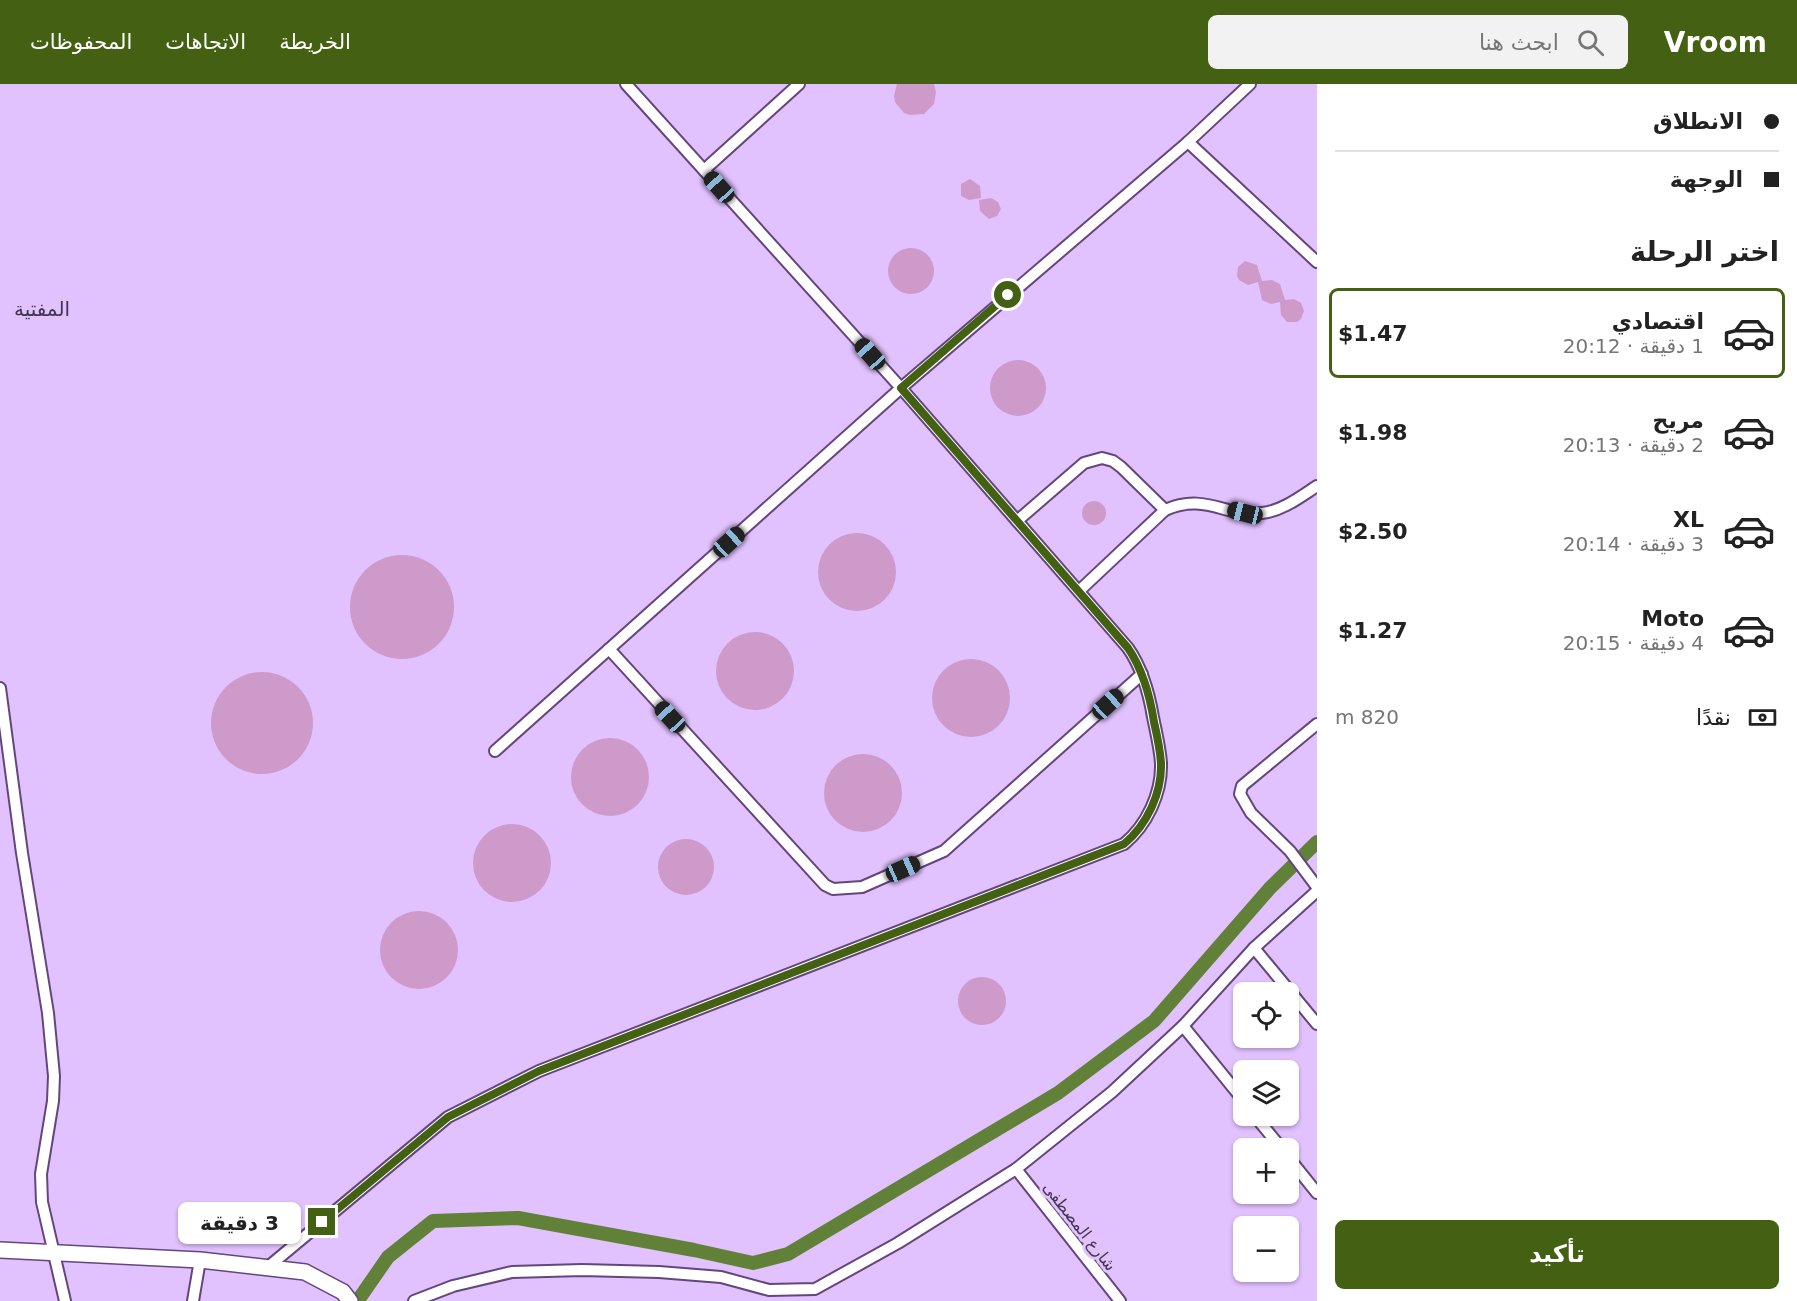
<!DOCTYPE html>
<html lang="ar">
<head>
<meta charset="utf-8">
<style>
  :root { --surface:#fff; --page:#f2f2f2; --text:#222; --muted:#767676; --line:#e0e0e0; --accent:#446113 }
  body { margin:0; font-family:"DejaVu Sans","Noto Naskh Arabic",sans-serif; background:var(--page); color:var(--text); direction:rtl; height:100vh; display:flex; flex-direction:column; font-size:22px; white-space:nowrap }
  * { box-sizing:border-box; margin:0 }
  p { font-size:20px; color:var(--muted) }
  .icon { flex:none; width:33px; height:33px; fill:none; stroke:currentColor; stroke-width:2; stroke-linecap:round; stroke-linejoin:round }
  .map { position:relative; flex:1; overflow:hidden; direction:ltr }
  .drawer { display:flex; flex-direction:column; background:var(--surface); width:480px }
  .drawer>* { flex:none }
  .guide { display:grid; align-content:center; height:132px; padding:0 18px; background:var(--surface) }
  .controls { position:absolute; left:1233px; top:898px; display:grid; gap:12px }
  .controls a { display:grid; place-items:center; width:66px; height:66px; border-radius:9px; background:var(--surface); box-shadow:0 2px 4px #0004; font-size:30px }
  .end { position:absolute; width:27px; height:27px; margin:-14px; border:8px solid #446113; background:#fff; box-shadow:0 0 0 3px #fff }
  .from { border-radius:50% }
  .bubble { position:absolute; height:42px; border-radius:9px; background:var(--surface); box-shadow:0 2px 4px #0004; font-size:20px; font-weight:800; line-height:42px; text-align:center; direction:rtl }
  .car { position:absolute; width:18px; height:36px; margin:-18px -9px; border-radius:8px; box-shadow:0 0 4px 2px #0007; background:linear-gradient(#222 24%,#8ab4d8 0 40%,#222 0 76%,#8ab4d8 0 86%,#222 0) }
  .guide b { display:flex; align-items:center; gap:21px; height:57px; font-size:22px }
  .guide b+b { border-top:2px solid var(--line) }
  .guide i { width:15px; height:15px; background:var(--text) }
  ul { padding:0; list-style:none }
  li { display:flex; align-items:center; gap:18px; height:90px; margin:0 12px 9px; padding:0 6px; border:3px solid transparent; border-radius:9px }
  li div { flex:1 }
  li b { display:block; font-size:22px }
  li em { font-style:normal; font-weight:800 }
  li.on { border-color:var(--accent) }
  li>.icon { width:54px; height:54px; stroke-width:1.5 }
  h2 { padding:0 18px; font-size:27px; line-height:72px }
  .pay { display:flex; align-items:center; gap:15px; height:66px; padding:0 18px; font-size:22px }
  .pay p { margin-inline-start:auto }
  .cta { display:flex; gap:12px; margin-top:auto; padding:12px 18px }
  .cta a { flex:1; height:69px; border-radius:9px; background:var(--accent); color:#fff; font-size:24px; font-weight:800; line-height:69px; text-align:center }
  header { display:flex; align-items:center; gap:36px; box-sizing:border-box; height:84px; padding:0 30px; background:var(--accent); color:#fff }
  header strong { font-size:28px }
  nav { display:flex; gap:33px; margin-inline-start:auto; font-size:21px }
  .search { width:420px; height:54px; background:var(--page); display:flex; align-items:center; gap:15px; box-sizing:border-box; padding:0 21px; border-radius:9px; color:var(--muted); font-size:22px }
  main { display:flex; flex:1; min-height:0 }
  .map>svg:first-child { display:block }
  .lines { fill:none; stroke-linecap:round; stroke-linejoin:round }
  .canal { stroke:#628138; stroke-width:14 }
  .building { fill:#cd9aca }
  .street-casing { stroke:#63477b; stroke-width:14 }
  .secondary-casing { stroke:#63477b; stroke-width:18 }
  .street { stroke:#fff; stroke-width:10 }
  .secondary { stroke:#fff; stroke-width:15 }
  .route { stroke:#446113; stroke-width:8 }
  .labels { text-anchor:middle; stroke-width:6; stroke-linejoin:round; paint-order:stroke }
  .street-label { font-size:16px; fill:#42354e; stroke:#e1c1fe }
  .quarter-label { font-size:20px; fill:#42354e; stroke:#e1c1fe }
</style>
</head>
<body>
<header>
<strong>Vroom</strong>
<div class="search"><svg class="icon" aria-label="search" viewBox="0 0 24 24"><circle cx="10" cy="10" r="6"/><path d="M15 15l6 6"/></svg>ابحث هنا</div>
<nav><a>الخريطة</a><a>الاتجاهات</a><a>المحفوظات</a></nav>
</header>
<main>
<section class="drawer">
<div class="guide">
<b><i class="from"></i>الانطلاق</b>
<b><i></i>الوجهة</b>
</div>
<h2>اختر الرحلة</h2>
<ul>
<li class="on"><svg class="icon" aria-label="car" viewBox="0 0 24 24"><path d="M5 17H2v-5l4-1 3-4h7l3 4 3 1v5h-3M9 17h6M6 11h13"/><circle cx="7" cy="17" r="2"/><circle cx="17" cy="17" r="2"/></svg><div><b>اقتصادي</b><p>1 دقيقة · 20:12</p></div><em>$1.47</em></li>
<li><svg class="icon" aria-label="car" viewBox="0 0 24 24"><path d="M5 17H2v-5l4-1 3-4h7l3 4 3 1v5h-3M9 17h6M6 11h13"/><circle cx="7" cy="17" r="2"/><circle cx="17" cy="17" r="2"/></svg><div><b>مريح</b><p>2 دقيقة · 20:13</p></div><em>$1.98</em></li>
<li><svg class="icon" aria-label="car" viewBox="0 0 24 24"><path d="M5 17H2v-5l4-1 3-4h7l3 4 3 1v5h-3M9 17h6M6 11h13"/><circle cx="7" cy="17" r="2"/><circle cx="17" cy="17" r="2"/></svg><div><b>XL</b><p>3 دقيقة · 20:14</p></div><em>$2.50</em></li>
<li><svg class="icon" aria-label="car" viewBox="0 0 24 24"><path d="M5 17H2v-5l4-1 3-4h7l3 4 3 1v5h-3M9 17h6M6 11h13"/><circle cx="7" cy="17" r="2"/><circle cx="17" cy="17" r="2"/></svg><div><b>Moto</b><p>4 دقيقة · 20:15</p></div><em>$1.27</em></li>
</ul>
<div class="pay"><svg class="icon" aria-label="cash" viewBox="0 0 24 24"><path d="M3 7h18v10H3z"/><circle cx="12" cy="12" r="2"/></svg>نقدًا<p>820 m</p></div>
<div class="cta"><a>تأكيد</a></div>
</section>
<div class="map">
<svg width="1317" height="1217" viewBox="0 0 1317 1217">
  <rect width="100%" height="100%" fill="#e1c1fe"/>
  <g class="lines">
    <!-- canal -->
    <path class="canal" d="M361 1212 388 1173 433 1137 518 1134 694 1166 753 1179 788 1170 1058 1009 1154 937 1270 804 1317 758"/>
  </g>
  <!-- building -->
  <g class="building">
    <path d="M897 0H934L936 8 934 20 924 30 910 31 904 29 895 18 894 12Z"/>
    <path d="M970 95 980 102 981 114 969 116 961 112V100Z"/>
    <path d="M991 114 998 118 1001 125 997 132 989 135 980 127 979 116Z"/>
    <circle cx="911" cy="187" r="23"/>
    <path d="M1245 177 1257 181 1262 197 1272 196 1280 200 1285 216 1294 215 1301 219 1304 227 1301 235 1297 238H1287L1281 231 1280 218 1271 220 1262 216 1258 198 1248 201 1239 196 1237 192 1238 183Z"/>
    <circle cx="1018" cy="304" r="28"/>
    <circle cx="1094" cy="429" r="12"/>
    <circle cx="857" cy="488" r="39"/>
    <circle cx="402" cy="523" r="52"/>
    <circle cx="755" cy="587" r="39"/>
    <circle cx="971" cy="614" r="39"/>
    <circle cx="262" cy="639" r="51"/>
    <circle cx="610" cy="693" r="39"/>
    <circle cx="863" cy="709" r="39"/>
    <circle cx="512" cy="779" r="39"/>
    <circle cx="686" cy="783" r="28"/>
    <circle cx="419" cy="866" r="39"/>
    <circle cx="982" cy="917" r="24"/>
  </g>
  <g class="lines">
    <defs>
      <g id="street">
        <path d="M1188 58 1317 178"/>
        <path d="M704 86 799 0"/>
        <path d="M1017 437 1084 379 1102 374 1113 377 1121 383 1165 426"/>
        <path d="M1079 507 1165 426C1206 408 1226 434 1262 429 1282 427 1300 413 1317 402"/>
        <path d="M609 565 825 801 833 805 862 803 944 767 1142 590"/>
        <path d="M0 604 22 769 48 929 54 992 53 1017 41 1090 42 1118 65 1217"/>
        <path d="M1317 640 1242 702 1240 710 1251 729 1290 767 1317 803"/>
        <path d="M495 667 901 304 1188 58 1250 0"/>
        <path d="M1254 864 1317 940"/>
        <path d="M1183 942 1244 1017"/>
        <path d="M1255 1032 1282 1065"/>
        <path d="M1288 1073 1317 1109"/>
        <path d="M1016 1085 1120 1217"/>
        <path d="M268 1183 448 1033 539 987 1124 760C1147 741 1162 709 1161 679 1160 664 1156 648 1153 633 1149 609 1142 584 1128 564L901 304 626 0"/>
        <path d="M193 1217 200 1176"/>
        <path d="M414 1217 453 1202 512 1188 582 1186 659 1188 721 1193 769 1206 815 1205 898 1159 1016 1085 1112 1008 1183 942 1254 864 1317 807"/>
      </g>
      <path id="secondary" d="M0 1166 200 1176 305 1188 343 1208 350 1217"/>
    </defs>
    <!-- street casing -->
    <use href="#street" class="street-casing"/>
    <!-- secondary casing -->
    <use href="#secondary" class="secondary-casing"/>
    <!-- street -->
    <use href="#street" class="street"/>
    <!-- secondary -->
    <use href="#secondary" class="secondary"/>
  </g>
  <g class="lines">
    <!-- route -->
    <path class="route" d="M322 1138 448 1033 539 987 1124 760C1147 741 1162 709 1161 679 1160 665 1157 651 1154 638 1150 612 1143 586 1128 564L901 304 1008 211"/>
  </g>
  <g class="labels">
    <!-- street labels -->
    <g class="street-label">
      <text transform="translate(1080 1142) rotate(52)" y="6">شارع المصطفى</text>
    </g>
    <!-- quarter labels -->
    <g class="quarter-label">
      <text x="42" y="232">المفتية</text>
    </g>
  </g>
</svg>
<div class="controls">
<a><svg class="icon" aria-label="locate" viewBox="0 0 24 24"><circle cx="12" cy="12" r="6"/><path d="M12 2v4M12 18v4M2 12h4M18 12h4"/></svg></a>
<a><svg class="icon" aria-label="layers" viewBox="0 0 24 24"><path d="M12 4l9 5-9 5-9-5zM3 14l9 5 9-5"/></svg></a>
<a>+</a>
<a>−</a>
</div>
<i class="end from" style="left:1008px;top:211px"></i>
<i class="end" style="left:322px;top:1138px"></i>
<div class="bubble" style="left:178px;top:1118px;width:123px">3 دقيقة</div>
<i class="car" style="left:719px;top:103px;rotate:318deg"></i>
<i class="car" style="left:870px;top:270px;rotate:318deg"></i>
<i class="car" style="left:1245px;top:429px;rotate:284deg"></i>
<i class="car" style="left:729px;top:458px;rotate:48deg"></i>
<i class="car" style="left:1108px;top:620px;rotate:48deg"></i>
<i class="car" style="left:670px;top:633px;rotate:317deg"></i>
<i class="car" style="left:903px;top:785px;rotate:66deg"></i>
</div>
</main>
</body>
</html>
